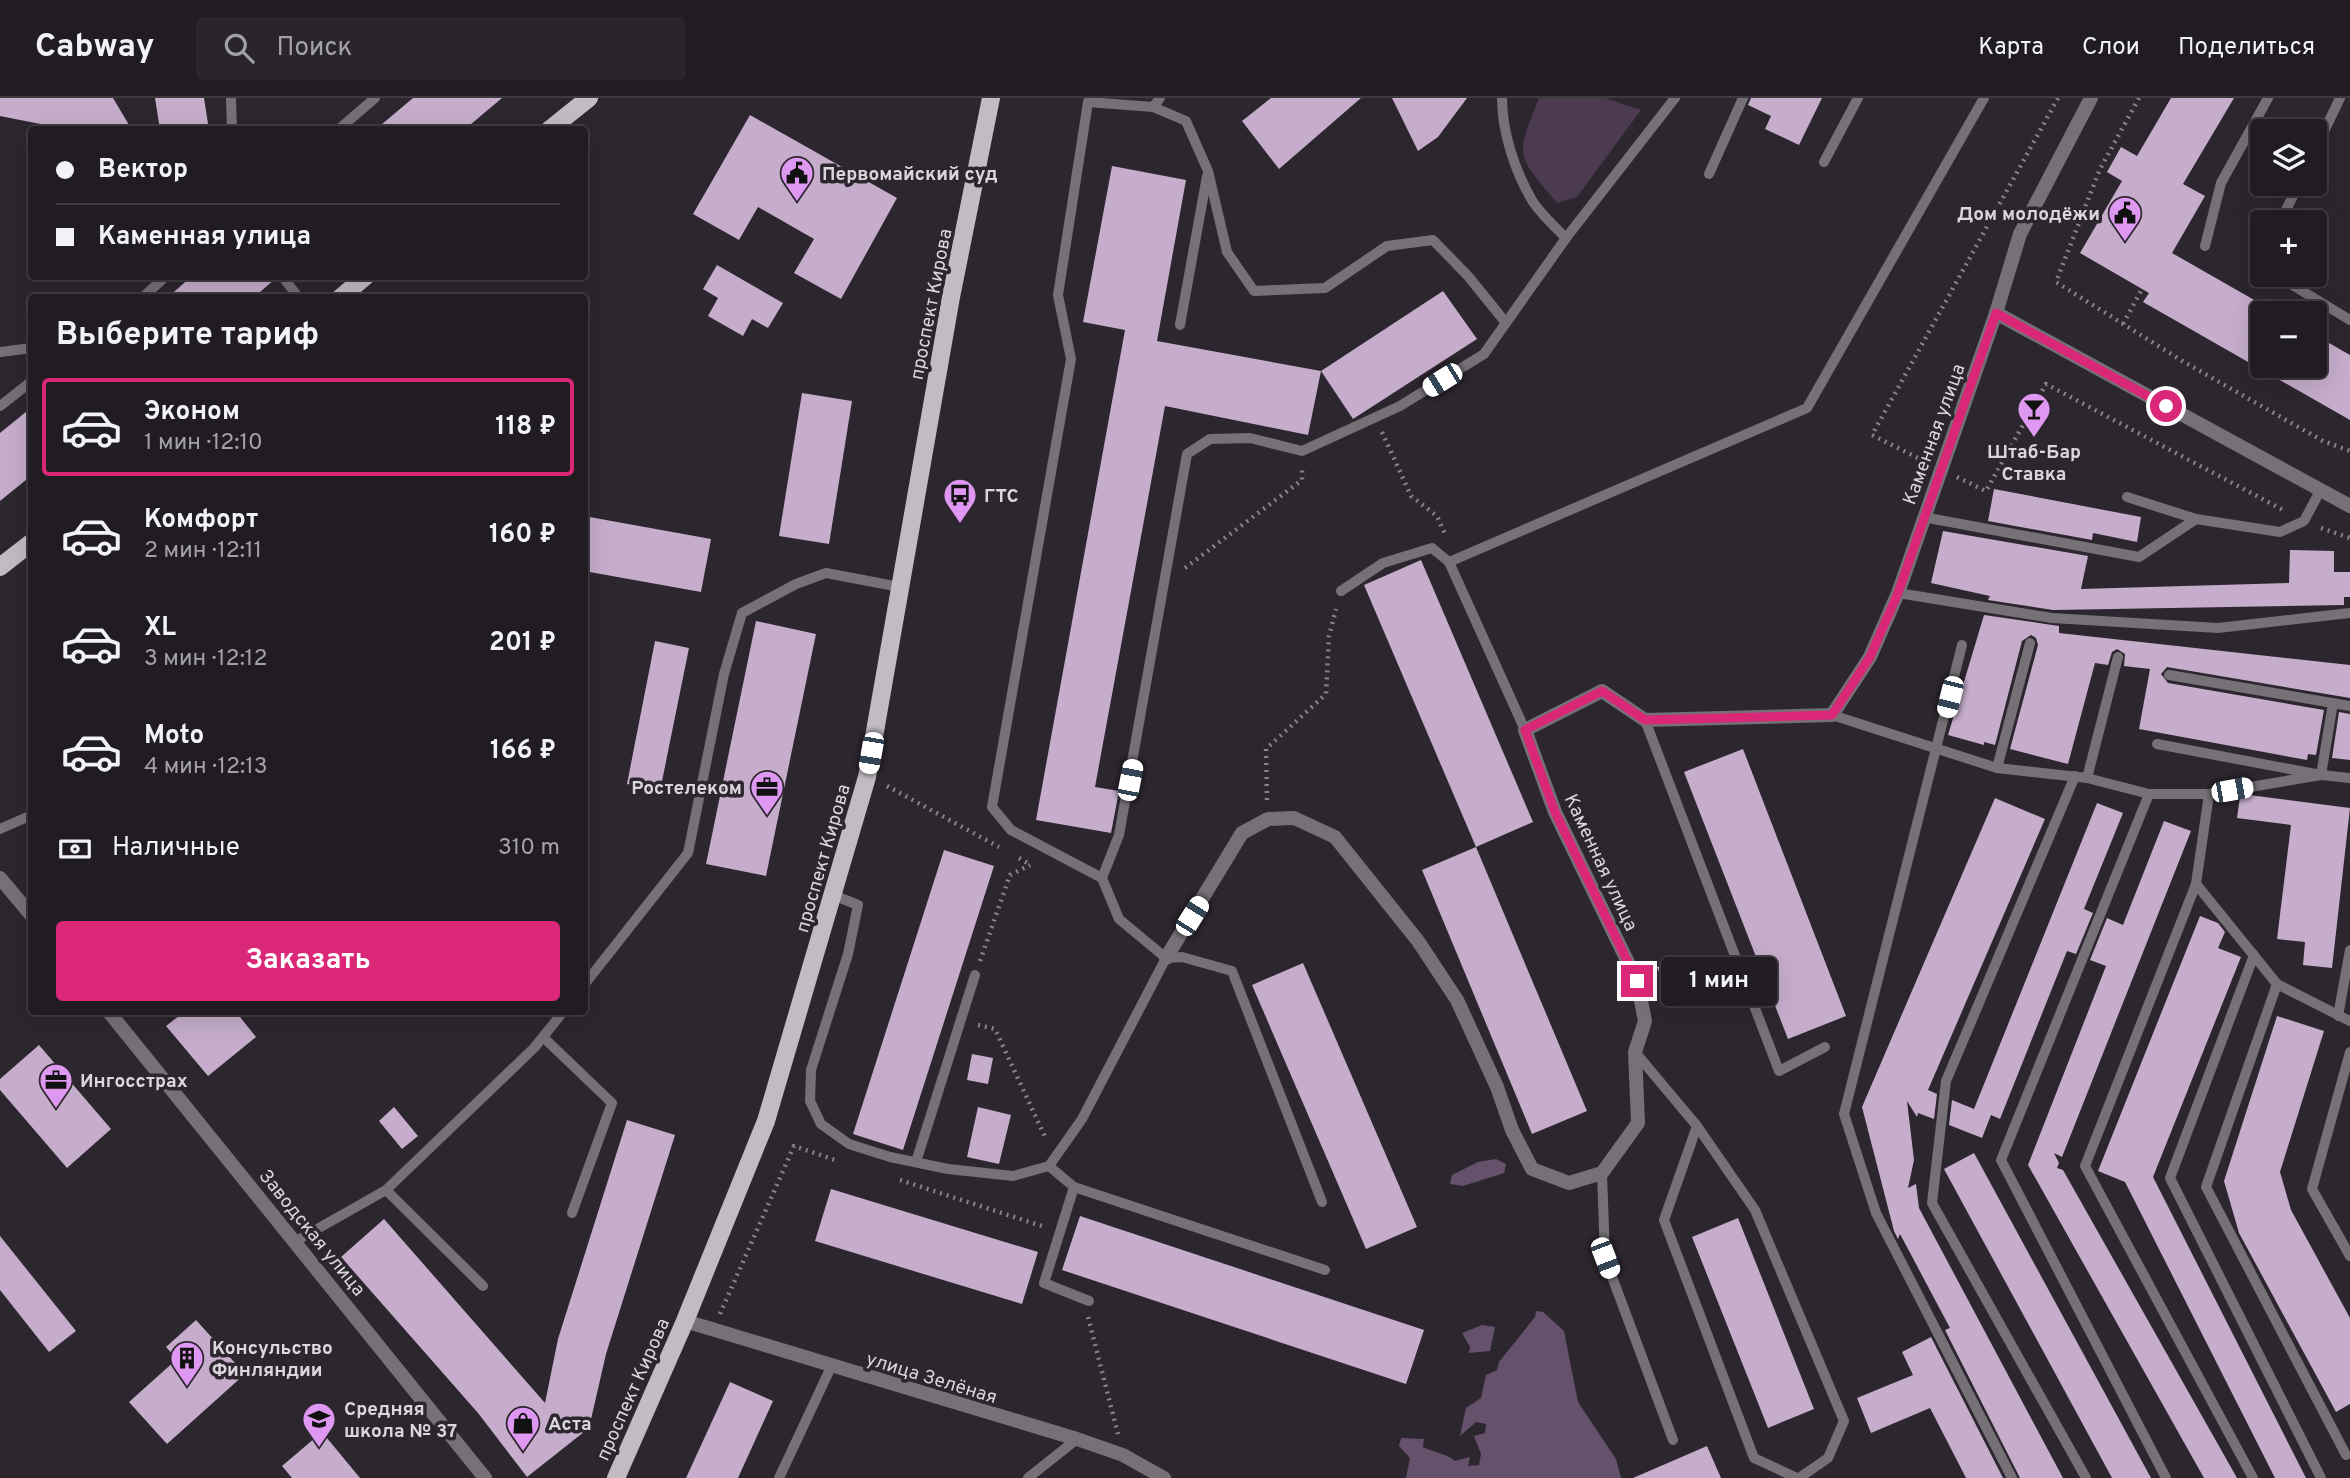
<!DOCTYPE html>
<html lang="ru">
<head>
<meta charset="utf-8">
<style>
  :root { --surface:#211c22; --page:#29252a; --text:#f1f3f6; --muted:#a2a1a5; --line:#3e3a40; --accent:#db2777 }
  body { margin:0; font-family:Overpass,sans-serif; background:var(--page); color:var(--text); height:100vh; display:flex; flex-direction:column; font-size:26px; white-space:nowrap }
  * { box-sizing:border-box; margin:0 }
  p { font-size:23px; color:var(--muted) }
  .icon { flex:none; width:38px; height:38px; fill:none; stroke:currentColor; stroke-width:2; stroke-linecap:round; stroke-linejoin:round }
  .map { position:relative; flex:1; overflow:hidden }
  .sheet { position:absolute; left:28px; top:196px; width:560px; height:721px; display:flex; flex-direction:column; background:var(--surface); border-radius:7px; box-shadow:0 7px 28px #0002,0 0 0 2px var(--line) }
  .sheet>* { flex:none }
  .hud { position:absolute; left:28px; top:28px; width:560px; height:154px; border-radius:7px; box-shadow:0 7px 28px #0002,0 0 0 2px var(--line); display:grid; align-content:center; height:154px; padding:0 28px; background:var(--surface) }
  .fabs { position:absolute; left:2250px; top:21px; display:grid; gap:14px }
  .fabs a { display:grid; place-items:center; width:77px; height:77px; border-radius:7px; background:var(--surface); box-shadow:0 7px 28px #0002,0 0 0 2px var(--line); font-size:35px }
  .end { position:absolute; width:32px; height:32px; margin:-16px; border:9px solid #db2777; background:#fff; box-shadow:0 0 0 4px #fff }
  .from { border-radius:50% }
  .bubble { position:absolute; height:49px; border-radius:7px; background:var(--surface); box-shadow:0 7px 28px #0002,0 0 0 2px var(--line); font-size:23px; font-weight:700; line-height:49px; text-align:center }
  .car { position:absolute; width:21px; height:42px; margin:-21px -10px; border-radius:9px; box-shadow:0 0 5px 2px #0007; background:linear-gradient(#fff 24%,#345 0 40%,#fff 0 76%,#345 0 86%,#fff 0) }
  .hud b { display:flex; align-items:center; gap:24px; height:66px; font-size:26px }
  .hud b+b { border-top:2px solid var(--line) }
  .hud i { width:18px; height:18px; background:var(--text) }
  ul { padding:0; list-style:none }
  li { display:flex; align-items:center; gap:21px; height:98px; margin:0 14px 10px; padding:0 14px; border:4px solid transparent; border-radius:7px }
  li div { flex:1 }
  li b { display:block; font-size:26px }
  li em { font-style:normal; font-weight:700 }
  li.current { border-color:var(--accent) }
  li>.icon { width:63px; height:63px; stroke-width:1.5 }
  h2 { padding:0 28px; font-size:32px; line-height:84px }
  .pay { display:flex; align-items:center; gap:18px; height:77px; padding:0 28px; font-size:26px }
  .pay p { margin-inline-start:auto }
  .cta { display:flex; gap:14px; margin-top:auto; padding:14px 28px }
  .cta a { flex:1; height:80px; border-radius:7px; background:var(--accent); color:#fff; font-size:28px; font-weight:700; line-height:80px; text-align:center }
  header { display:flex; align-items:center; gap:42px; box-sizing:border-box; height:98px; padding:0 35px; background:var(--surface); border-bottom:2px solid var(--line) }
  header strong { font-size:33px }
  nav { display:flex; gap:38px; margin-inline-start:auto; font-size:24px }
  .search { width:490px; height:63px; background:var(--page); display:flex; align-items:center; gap:18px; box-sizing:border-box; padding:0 24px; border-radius:7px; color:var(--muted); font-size:26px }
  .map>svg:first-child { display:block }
  .green { fill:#4b3a50 }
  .forest { fill:#66516c }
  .building { fill:#c5adcb }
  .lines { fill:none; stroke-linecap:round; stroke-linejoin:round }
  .path { stroke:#88838a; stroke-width:4.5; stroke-dasharray:2 5; stroke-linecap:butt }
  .service { stroke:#757176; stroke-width:10 }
  .minor { stroke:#757176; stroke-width:14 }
  .primary { stroke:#c2bbc4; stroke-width:18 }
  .route { stroke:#db2777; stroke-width:9 }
  .labels { text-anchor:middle; stroke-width:7; stroke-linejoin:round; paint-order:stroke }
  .poi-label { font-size:19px; font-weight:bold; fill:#dbd6dc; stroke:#2c262e; text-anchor:start }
  .street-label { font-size:19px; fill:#dbd6dc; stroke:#2c262e }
</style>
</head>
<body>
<header>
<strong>Cabway</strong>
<div class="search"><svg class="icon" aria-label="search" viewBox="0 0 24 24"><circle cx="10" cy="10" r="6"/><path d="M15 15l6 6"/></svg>Поиск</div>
<nav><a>Карта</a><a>Слои</a><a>Поделиться</a></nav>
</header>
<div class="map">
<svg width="2350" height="1380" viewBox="0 0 2350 1380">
  <rect width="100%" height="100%" fill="#2c262e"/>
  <!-- green -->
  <path class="green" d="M1539 0H1605L1641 12 1577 99 1557 105C1516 56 1515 60 1539 0Z"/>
  <!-- forest -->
  <g class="forest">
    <path d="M1496 1061 1506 1066 1504 1075 1463 1088 1450 1086 1452 1077 1478 1064Z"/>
    <path d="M1536 1213 1543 1214 1564 1233 1578 1304 1616 1361 1621 1380H1406L1410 1360 1399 1348 1401 1340 1424 1341 1423 1349C1434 1355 1446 1355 1455 1363L1470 1359 1468 1368 1479 1367 1481 1356 1474 1338 1485 1335 1486 1326 1476 1324 1460 1338 1466 1310 1481 1300 1486 1277 1497 1272 1499 1264 1535 1219Z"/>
    <path d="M1482 1227 1495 1229 1490 1253 1469 1255 1470 1249 1462 1235Z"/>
  </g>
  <!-- building -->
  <g class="building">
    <path d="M0 0H113L132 32H71L0 18Z"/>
    <path d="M155 0H204L209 32H160Z"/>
    <path d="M413 0H502L464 32H375Z"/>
    <path d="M1271 0H1361L1279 71 1242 23Z"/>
    <path d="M1392 0H1467L1438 39 1418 53Z"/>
    <path d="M1751 0H1822L1799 47 1765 31 1771 18 1748 7Z"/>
    <path d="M2171 0H2234L2183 86 2205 98 2172 155 2263 207V268H2315V237L2350 257V322L2143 204 2149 195 2080 155 2122 83 2107 74 2121 49 2137 58Z"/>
    <path d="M750 17 897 100 841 201 794 175 814 141 758 109 739 142 693 116Z"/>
    <path d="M1112 68 1186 82 1157 243 1321 273 1308 337 1165 308 1095 689 1119 693 1111 735 1036 722 1125 232 1083 224Z"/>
    <path d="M717 167 783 205 768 230 752 221 743 238 708 218 718 200 703 191Z"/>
    <path d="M192 178H274L275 181 253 200H167Z"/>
    <path d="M1443 193 1477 241 1353 321 1321 273Z"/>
    <path d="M802 295 852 303 829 446 779 438Z"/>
    <path d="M32 309V377L0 403V335Z"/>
    <path d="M1994 391 2141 419 2137 444 2093 435 2092 442 1988 423Z"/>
    <path d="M584 418 711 441 701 494 584 473Z"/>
    <path d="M1943 433 2088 458 2081 491 2289 485 2290 452 2334 453V474H2350V499H2344V507L2053 512 1988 502 1990 498 1931 485Z"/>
    <path d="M1421 462 1533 724 1476 749 1364 487Z"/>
    <path d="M1984 517 2059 528V535L2350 567V600L2167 569 2161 576 2168 585 2324 612 2316 657 2308 656 2307 662 2139 631 2150 571 2124 568 2125 556 2117 551 2112 554 2108 567 2095 565 2068 666 2010 651 2038 547 2036 540 2031 537 2022 543 1995 647 1984 644V647L1948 637Z"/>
    <path d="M756 523 816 536 766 778 706 766Z"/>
    <path d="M655 543 689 550 660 693 627 686Z"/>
    <path d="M2339 614 2350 616V662L2332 660Z"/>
    <path d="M1743 651 1846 918 1788 941 1684 674Z"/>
    <path d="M2249 697 2350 710 2332 870 2303 867 2305 844 2277 841 2291 727 2237 720 2240 699Z"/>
    <path d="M1995 700 2045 721 1928 992 1937 996 1934 1021 1918 1015 1917 1019 1907 1003 1914 1062 1908 1090 1916 1086 1919 1110 2063 1380H2020L1945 1232 1950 1230 1900 1136 1898 1141 1894 1133 1862 1009Z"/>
    <path d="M2097 705 2123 715 2084 811 2093 815 2076 856 2067 853 2000 1021 1991 1017 1982 1040 1949 1027 1952 1002 1974 1011Z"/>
    <path d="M2164 723 2191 733 2062 1059 2054 1055 2059 1065 2057 1070 2063 1072 2237 1380H2204L2028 1067 2106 868 2090 862 2107 820 2123 827Z"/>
    <path d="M1476 749 1587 1013 1532 1036 1422 772Z"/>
    <path d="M944 752 994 768 903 1052 853 1036Z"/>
    <path d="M2200 818 2218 825 2225 834 2218 850 2241 859 2153 1079 2306 1380H2275L2125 1084 2098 1073Z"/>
    <path d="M1683 859 1692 883 1666 893 1657 869Z"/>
    <path d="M1303 865 1417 1129 1366 1151 1252 887Z"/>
    <path d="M184 914H236L256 939 208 978 166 928Z"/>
    <path d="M2277 918 2324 933 2280 1074 2291 1112 2350 1220V1306L2336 1314 2239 1135 2224 1083Z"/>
    <path d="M39 947 111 1031 67 1070 0 992V981Z"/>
    <path d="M972 956 993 960 988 986 967 982Z"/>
    <path d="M394 1009 418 1038 402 1051 379 1023Z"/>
    <path d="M978 1009 1011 1017 999 1066 967 1059Z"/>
    <path d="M627 1022 675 1037 606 1256 589 1330 527 1379 478 1315 341 1159 384 1121 545 1305 558 1241Z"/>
    <path d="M1974 1055 2151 1380H2112L1944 1071Z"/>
    <path d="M831 1091 1038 1154 1022 1206 815 1143Z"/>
    <path d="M1080 1118 1424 1232 1406 1286 1062 1172Z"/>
    <path d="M1738 1120 1814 1311 1768 1330 1692 1139Z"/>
    <path d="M0 1138 76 1233 49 1254 0 1192Z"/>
    <path d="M196 1222 245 1276 167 1346 129 1304 177 1261 166 1249Z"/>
    <path d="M1931 1239 2003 1380H1966L1930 1310 1871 1335 1857 1300 1913 1277 1902 1254Z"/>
    <path d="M730 1284 773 1303 738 1380H686Z"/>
    <path d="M322 1334 360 1380H292L282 1368Z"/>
    <path d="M1707 1348 1721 1380H1633Z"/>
  </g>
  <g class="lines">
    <!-- path -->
    <g class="path">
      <path d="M2139 0 2100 71 2056 184 2184 264 2323 343 2350 353"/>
      <path d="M2123 226 2142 191"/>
      <path d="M1382 334 1411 398 1437 418 1446 438"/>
      <path d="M1924 363 1872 337 2058 0"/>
      <path d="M1957 379 1986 393 2046 286 2285 413"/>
      <path d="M2321 430 2350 440"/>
      <path d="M1185 470 1302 382V369"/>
      <path d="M887 688 999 749"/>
      <path d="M1267 702 1266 651 1326 596 1329 538 1336 511"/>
      <path d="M1019 760 1031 767"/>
      <path d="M980 863 1010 777 1030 767"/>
      <path d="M978 927 995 931 1046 1041"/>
      <path d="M900 1082 1045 1129"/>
      <path d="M720 1216 794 1048 838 1063"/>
      <path d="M1088 1219 1118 1336"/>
    </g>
    <!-- service -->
    <g class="service">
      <path d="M231 0 232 32"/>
      <path d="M1153 9 1186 23 1208 73 1227 154 1254 193 1325 190 1387 148 1433 142 1468 178 1506 225"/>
      <path d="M338 32 375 0"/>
      <path d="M2315 52 2340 0"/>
      <path d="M1824 64 1858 0"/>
      <path d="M1709 76 1743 0"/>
      <path d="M2280 124 2299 86"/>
      <path d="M1566 140 1675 0"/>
      <path d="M2205 148 2221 85 2268 0"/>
      <path d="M2263 160 2260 167 2263 168"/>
      <path d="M2276 177 2350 222"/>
      <path d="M282 178 299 200"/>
      <path d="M142 200 166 178"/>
      <path d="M1180 227 1207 78"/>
      <path d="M0 254 32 250"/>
      <path d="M0 308 32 283"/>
      <path d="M2127 399 2196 421"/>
      <path d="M1923 419 2139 459 2196 421 2280 434 2304 423 2320 393"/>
      <path d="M1449 464 1807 310 1984 0"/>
      <path d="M1341 493 1383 465 1432 450 1449 464 1525 632"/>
      <path d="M1898 495 2052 520 2218 530 2350 515"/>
      <path d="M1962 547 1844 1016 1876 1115 2012 1380"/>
      <path d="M2169 577 2350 608"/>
      <path d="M1832 617 1997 670 2087 680 2149 696H2209L2321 677 2350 680"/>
      <path d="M1645 622 1779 973 1825 949"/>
      <path d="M2157 646 2321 677 2333 605"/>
      <path d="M1997 670 2030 545"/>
      <path d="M2075 678 1946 983 1932 1105 2086 1380"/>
      <path d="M2087 680 2118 559"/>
      <path d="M2149 696 2001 1062 2166 1380"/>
      <path d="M0 731 32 717"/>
      <path d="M1102 780 1011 732 992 709 1071 261 1058 197 1088 4 1153 9 1160 0"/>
      <path d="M2196 786 2209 696"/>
      <path d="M833 797 858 807 848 856 811 972 810 1003 821 1026 849 1046 890 1059 948 1071 1013 1078 1049 1068 1082 1021 1166 860"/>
      <path d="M2254 857 2170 1080 2321 1380"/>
      <path d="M2277 886 2206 1089 2346 1357"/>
      <path d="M584 887 688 755 724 576 742 515 796 486 826 475 900 489"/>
      <path d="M2338 918 2350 852"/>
      <path d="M543 939 612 1005 572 1115"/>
      <path d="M1635 954 1697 1028 1664 1122 1754 1360 1797 1380"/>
      <path d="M2350 954 2312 1091 2350 1158"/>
      <path d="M1697 1028 1755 1112 1844 1323 1828 1360 1799 1380"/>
      <path d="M916 1064 975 877"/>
      <path d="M1049 1068 1074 1089 1325 1172"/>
      <path d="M1602 1075 1605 1160 1673 1342"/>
      <path d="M1074 1089 1044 1185 1089 1203"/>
      <path d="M386 1092 483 1188"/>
      <path d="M1322 1104 1232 873 1182 859 1166 860 1119 821 1102 780 1119 737 1187 356 1210 341 1250 340 1302 353 1400 308 1484 256 1566 140C1555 129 1542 117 1533 104 1515 74 1502 34 1502 0"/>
      <path d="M296 1143 386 1092 534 950 563 914"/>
      <path d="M779 1380 831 1269"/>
      <path d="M1028 1380 1077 1341"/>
      <path d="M2253 1380 2085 1068 2196 786 2277 886 2350 923"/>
    </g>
    <!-- minor -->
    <g class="minor">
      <path d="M2091 0 2020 136 1996 215 2350 408"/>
      <path d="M0 780 32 818"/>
      <path d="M1166 860 1242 735 1268 721 1294 720 1335 739 1418 843 1457 902 1497 989 1512 1032 1532 1071 1569 1085 1602 1075 1638 1025 1635 954 1645 923 1637 883 1555 714 1525 632 1602 593 1645 622 1832 617 1870 559 1898 495 1996 215"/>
      <path d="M109 914 485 1380"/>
      <path d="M685 1223 1077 1341 1123 1357 1164 1380"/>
    </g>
    <!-- primary -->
    <g class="primary">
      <path d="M549 32 589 0"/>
      <path d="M340 200 366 178"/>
      <path d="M0 469 32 444"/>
      <path d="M616 1380 685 1223 766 1023 867 679 951 199 991 0"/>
    </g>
  </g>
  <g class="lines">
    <!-- route -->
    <path class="route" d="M1637 883 1555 714 1525 632 1602 593 1645 622 1832 617 1870 559 1898 495 1996 215 2166 308"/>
  </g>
  <!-- icons -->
  <defs>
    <symbol id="civic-pin" viewBox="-11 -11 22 30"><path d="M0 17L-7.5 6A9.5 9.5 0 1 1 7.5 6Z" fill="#df98f1" stroke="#2c262e"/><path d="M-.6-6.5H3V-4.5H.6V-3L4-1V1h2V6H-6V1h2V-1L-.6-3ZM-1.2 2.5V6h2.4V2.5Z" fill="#111"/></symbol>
    <symbol id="bar-pin" viewBox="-11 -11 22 30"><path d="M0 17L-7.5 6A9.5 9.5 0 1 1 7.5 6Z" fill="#df98f1" stroke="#2c262e"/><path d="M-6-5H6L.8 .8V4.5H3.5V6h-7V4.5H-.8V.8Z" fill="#111"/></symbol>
    <symbol id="bus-pin" viewBox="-11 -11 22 30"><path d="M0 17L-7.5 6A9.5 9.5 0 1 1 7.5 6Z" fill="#df98f1" stroke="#2c262e"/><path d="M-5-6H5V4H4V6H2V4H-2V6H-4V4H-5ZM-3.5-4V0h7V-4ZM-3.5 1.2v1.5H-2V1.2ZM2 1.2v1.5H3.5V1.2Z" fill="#111"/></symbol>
    <symbol id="office-pin" viewBox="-11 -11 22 30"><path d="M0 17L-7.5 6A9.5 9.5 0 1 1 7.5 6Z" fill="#df98f1" stroke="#2c262e"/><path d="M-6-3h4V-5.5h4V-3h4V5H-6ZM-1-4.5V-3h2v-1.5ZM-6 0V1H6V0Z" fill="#111"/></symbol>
    <symbol id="building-pin" viewBox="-11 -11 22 30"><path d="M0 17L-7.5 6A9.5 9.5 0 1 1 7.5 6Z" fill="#df98f1" stroke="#2c262e"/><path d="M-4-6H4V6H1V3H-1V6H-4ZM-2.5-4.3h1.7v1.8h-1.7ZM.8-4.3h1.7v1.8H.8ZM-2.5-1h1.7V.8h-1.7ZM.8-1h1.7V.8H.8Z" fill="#111"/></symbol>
    <symbol id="school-pin" viewBox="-11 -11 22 30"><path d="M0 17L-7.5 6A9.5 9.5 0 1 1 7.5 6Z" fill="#df98f1" stroke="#2c262e"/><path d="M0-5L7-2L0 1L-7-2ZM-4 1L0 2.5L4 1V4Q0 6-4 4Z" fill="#111"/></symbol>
    <symbol id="shop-pin" viewBox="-11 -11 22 30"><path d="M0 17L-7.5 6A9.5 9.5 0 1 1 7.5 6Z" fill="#df98f1" stroke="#2c262e"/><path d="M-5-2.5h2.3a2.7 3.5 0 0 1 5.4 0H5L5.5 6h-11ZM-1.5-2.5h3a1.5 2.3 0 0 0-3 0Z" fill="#111"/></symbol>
  </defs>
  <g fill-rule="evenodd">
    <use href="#civic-pin" x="778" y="56" width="38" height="52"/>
    <use href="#civic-pin" x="2106" y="96" width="38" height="52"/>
    <use href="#bar-pin" x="2015" y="292" width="38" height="52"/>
    <use href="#bus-pin" x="941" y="378" width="38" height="52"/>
    <use href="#office-pin" x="748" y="670" width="38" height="52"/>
    <use href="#office-pin" x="37" y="963" width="38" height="52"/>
    <use href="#building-pin" x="168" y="1241" width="38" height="52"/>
    <use href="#school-pin" x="300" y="1302" width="38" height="52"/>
    <use href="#shop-pin" x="504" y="1306" width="38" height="52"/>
  </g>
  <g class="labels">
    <!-- poi labels -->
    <g class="poi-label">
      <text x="822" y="82">Первомайский суд</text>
      <text x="2100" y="122" text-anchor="end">Дом молодёжи</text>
      <text x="2034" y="360" text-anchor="middle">Штаб-Бар<tspan x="2034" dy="22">Ставка</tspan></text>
      <text x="984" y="404">ГТС</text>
      <text x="742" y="696" text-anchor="end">Ростелеком</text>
      <text x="80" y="989">Ингосстрах</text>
      <text x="212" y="1256">Консульство<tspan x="212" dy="22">Финляндии</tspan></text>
      <text x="344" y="1317">Средняя<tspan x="344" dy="22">школа № 37</tspan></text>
      <text x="548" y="1332">Аста</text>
    </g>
    <!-- street labels -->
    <g class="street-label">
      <text transform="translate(930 206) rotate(-79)" y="7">проспект Кирова</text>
      <text transform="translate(1933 336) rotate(-70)" y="7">Каменная улица</text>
      <text transform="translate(822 760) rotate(-74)" y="7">проспект Кирова</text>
      <text transform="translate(1602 764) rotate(65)" y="7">Каменная улица</text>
      <text transform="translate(313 1134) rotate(51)" y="7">Заводская улица</text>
      <text transform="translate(932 1279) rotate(17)" y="7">улица Зелёная</text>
      <text transform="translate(632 1291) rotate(-66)" y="7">проспект Кирова</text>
    </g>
  </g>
</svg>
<div class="fabs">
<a><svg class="icon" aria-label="layers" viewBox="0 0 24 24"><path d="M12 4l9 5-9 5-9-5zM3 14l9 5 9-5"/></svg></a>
<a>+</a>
<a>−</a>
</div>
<i class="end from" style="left:2166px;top:308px"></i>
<i class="end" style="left:1637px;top:883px"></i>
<div class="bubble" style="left:1661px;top:859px;width:116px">1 мин</div>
<i class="car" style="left:1442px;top:282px;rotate:238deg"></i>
<i class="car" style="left:1950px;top:599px;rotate:194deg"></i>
<i class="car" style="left:871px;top:655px;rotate:190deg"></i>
<i class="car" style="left:1130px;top:682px;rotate:11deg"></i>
<i class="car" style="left:2232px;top:692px;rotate:80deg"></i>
<i class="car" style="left:1192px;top:818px;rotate:32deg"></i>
<i class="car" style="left:1605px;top:1160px;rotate:159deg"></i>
<div class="hud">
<b><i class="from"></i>Вектор</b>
<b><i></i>Каменная улица</b>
</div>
<section class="sheet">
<h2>Выберите тариф</h2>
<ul>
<li class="current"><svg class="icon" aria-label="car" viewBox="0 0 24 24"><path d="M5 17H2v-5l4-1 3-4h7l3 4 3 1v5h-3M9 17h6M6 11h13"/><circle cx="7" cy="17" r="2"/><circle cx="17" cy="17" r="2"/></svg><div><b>Эконом</b><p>1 мин · 12:10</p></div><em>118 ₽</em></li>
<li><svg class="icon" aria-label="car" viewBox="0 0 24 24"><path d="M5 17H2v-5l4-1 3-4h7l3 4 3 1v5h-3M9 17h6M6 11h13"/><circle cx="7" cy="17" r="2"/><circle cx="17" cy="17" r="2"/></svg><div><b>Комфорт</b><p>2 мин · 12:11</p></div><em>160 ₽</em></li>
<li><svg class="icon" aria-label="car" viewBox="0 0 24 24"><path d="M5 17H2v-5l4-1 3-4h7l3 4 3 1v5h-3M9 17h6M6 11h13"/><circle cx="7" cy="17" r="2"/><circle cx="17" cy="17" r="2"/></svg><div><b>XL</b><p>3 мин · 12:12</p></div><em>201 ₽</em></li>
<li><svg class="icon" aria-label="car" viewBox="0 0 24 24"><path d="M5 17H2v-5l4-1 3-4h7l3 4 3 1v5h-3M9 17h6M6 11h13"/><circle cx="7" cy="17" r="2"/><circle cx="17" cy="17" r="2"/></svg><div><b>Moto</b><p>4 мин · 12:13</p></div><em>166 ₽</em></li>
</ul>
<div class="pay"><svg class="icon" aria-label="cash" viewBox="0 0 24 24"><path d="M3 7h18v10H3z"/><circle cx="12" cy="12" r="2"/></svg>Наличные<p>310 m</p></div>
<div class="cta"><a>Заказать</a></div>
</section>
</div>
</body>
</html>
